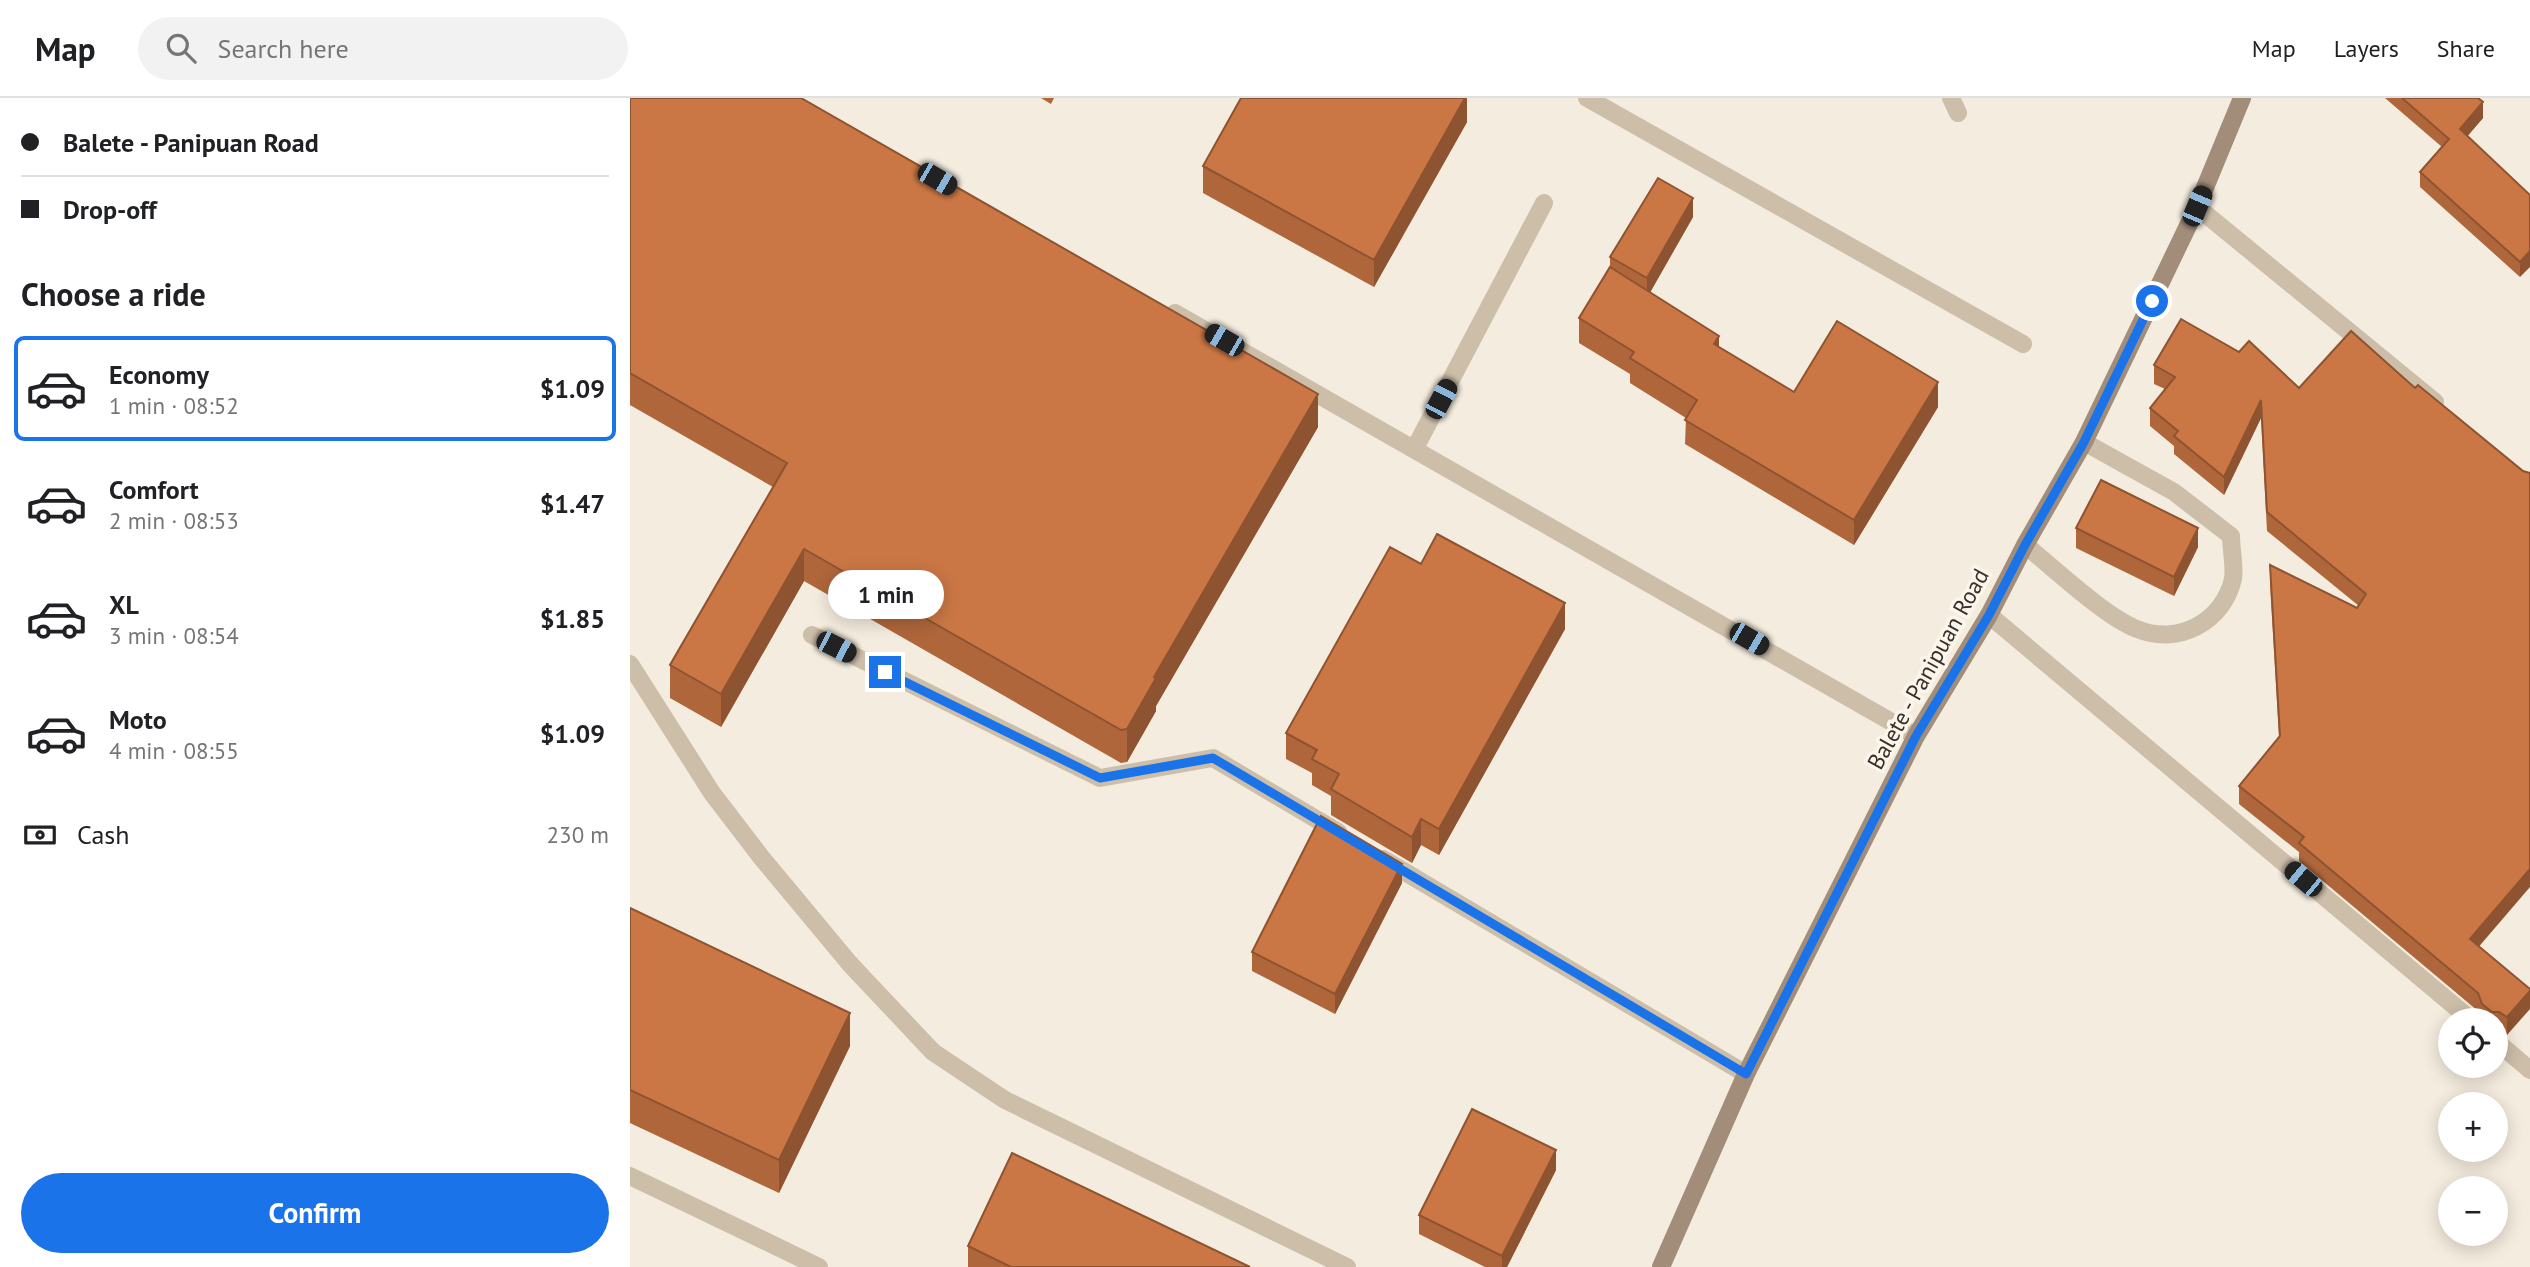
<!DOCTYPE html>
<html lang="en">
<head>
<meta charset="utf-8">
<style>
  :root { --surface:#fff; --page:#f2f2f2; --text:#202124; --muted:#757577; --line:#e0e0e0; --accent:#1a73e8 }
  body { margin:0; font-family:"PT Sans",sans-serif; background:var(--page); color:var(--text); height:100vh; display:flex; flex-direction:column; font-size:26px; white-space:nowrap }
  * { box-sizing:border-box; margin:0 }
  p { font-size:23px; color:var(--muted) }
  .icon { flex:none; width:38px; height:38px; fill:none; stroke:currentColor; stroke-width:2; stroke-linecap:round; stroke-linejoin:round }
  .map { position:relative; flex:1; overflow:hidden }
  .drawer { display:flex; flex-direction:column; background:var(--surface); width:630px }
  .drawer>* { flex:none }
  .hud { display:grid; align-content:center; height:154px; padding:0 21px; background:var(--surface) }
  .buttons { position:absolute; left:1808px; top:910px; display:grid; gap:14px }
  .buttons a { display:grid; place-items:center; width:70px; height:70px; border-radius:50%; background:var(--surface); box-shadow:0 4px 18px #0003; font-size:35px }
  .end { position:absolute; width:32px; height:32px; margin:-16px; border:9px solid #1a73e8; background:#fff; box-shadow:0 0 0 4px #fff }
  .from { border-radius:50% }
  .bubble { position:absolute; height:49px; border-radius:24px; background:var(--surface); box-shadow:0 4px 18px #0003; font-size:23px; font-weight:800; line-height:49px; text-align:center }
  .car { position:absolute; width:21px; height:42px; margin:-21px -10px; border-radius:9px; box-shadow:0 0 5px 2px #0007; background:linear-gradient(#222 24%,#8ab4d8 0 40%,#222 0 76%,#8ab4d8 0 86%,#222 0) }
  .hud b { display:flex; align-items:center; gap:24px; height:66px; font-size:26px }
  .hud b+b { border-top:2px solid var(--line) }
  .hud i { width:18px; height:18px; background:var(--text) }
  ul { padding:0; list-style:none }
  li { display:flex; align-items:center; gap:21px; height:105px; margin:0 14px 10px; padding:0 7px; border:4px solid transparent; border-radius:10px }
  li div { flex:1 }
  li b { display:block; font-size:26px }
  li em { font-style:normal; font-weight:800 }
  li.on { border-color:var(--accent) }
  li>.icon { width:63px; height:63px; stroke-width:1.5 }
  h2 { padding:0 21px; font-size:32px; line-height:84px }
  .pay { display:flex; align-items:center; gap:18px; height:77px; padding:0 21px; font-size:26px }
  .pay p { margin-inline-start:auto }
  .button { display:flex; gap:14px; margin-top:auto; padding:14px 21px }
  .button a { flex:1; height:80px; border-radius:42px; background:var(--accent); color:#fff; font-size:28px; font-weight:800; line-height:80px; text-align:center }
  header { display:flex; align-items:center; gap:42px; box-sizing:border-box; height:98px; padding:0 35px; background:var(--surface); border-bottom:2px solid var(--line) }
  header strong { font-size:33px }
  nav { display:flex; gap:38px; margin-inline-start:auto; font-size:24px }
  .search { width:490px; height:63px; background:var(--page); display:flex; align-items:center; gap:18px; box-sizing:border-box; padding:0 24px; border-radius:38px; color:var(--muted); font-size:26px }
  main { display:flex; flex:1; min-height:0 }
  .map>svg:first-child { display:block }
  .lines { fill:none; stroke-linecap:round; stroke-linejoin:round }
  .lane { stroke:#cdbea9; stroke-width:18 }
  .street { stroke:#cdbea9; stroke-width:18 }
  .secondary { stroke:#a18d7a; stroke-width:18 }
  .wall { fill:#af663b }
  .shaded-wall { fill:#8e5330 }
  .building { fill:#cb7745; stroke:#8e5330; stroke-width:2 }
  .route { stroke:#1a73e8; stroke-width:9 }
  .labels { text-anchor:middle; stroke-width:7; stroke-linejoin:round; paint-order:stroke }
  .street-label { font-size:23px; fill:#3a3029; stroke:#fbf6eb }
</style>
</head>
<body>
<header>
<strong>Map</strong>
<div class="search"><svg class="icon" aria-label="search" viewBox="0 0 24 24"><circle cx="10" cy="10" r="6"/><path d="M15 15l6 6"/></svg>Search here</div>
<nav><a>Map</a><a>Layers</a><a>Share</a></nav>
</header>
<main>
<section class="drawer">
<div class="hud">
<b><i class="from"></i>Balete - Panipuan Road</b>
<b><i></i>Drop-off</b>
</div>
<h2>Choose a ride</h2>
<ul>
<li class="on"><svg class="icon" aria-label="car" viewBox="0 0 24 24"><path d="M5 17H2v-5l4-1 3-4h7l3 4 3 1v5h-3M9 17h6M6 11h13"/><circle cx="7" cy="17" r="2"/><circle cx="17" cy="17" r="2"/></svg><div><b>Economy</b><p>1 min · 08:52</p></div><em>$1.09</em></li>
<li><svg class="icon" aria-label="car" viewBox="0 0 24 24"><path d="M5 17H2v-5l4-1 3-4h7l3 4 3 1v5h-3M9 17h6M6 11h13"/><circle cx="7" cy="17" r="2"/><circle cx="17" cy="17" r="2"/></svg><div><b>Comfort</b><p>2 min · 08:53</p></div><em>$1.47</em></li>
<li><svg class="icon" aria-label="car" viewBox="0 0 24 24"><path d="M5 17H2v-5l4-1 3-4h7l3 4 3 1v5h-3M9 17h6M6 11h13"/><circle cx="7" cy="17" r="2"/><circle cx="17" cy="17" r="2"/></svg><div><b>XL</b><p>3 min · 08:54</p></div><em>$1.85</em></li>
<li><svg class="icon" aria-label="car" viewBox="0 0 24 24"><path d="M5 17H2v-5l4-1 3-4h7l3 4 3 1v5h-3M9 17h6M6 11h13"/><circle cx="7" cy="17" r="2"/><circle cx="17" cy="17" r="2"/></svg><div><b>Moto</b><p>4 min · 08:55</p></div><em>$1.09</em></li>
</ul>
<div class="pay"><svg class="icon" aria-label="cash" viewBox="0 0 24 24"><path d="M3 7h18v10H3z"/><circle cx="12" cy="12" r="2"/></svg>Cash<p>230 m</p></div>
<div class="button"><a>Confirm</a></div>
</section>
<div class="map">
<svg width="1900" height="1169" viewBox="0 0 1900 1169">
  <rect width="100%" height="100%" fill="#f4ecde"/>
  <g class="lines">
    <!-- lane -->
    <g class="lane">
      <path d="M957 0 1393 246"/>
      <path d="M1321 0 1328 15"/>
      <path d="M545 215 1286 638"/>
      <path d="M785 350 914 105"/>
      <path d="M1395 447C1424 470 1474 518 1507 531 1548 548 1593 524 1603 481 1605 468 1601 451 1601 438L1544 394 1454 344"/>
      <path d="M182 537 470 680 583 660 708 734"/>
      <path d="M0 566 82 695 131 759 220 866 303 954 375 1002 717 1169"/>
      <path d="M753 761 1116 976"/>
    </g>
    <!-- street -->
    <g class="street">
      <path d="M1567 109 1805 304"/>
      <path d="M1359 517 1841 922"/>
      <path d="M1866 943 1900 972"/>
      <path d="M0 1078 189 1169"/>
    </g>
    <!-- secondary -->
    <path class="secondary" d="M1031 1169 1116 976 1286 638 1359 517 1395 447 1454 344 1567 109 1612 0"/>
  </g>
  <!-- wall -->
  <g class="wall">
    <path d="M0 0 688 329 526 608V613L497 664 491 665 174 483 91 629 40 600V567L143 389 0 307Z"/>
    <path d="M411 0H424L421 6Z"/>
    <path d="M837 0V24L744 189 573 95V68Z"/>
    <path d="M1755 0H1848L1853 20 1837 38 1900 97 1890 179 1790 89V74L1812 49Z"/>
    <path d="M1063 119 1020 194 1089 249 1164 294 1308 309 1224 447 1055 346 1056 320 1000 285V276L949 245V220L980 170V159Z"/>
    <path d="M1721 233 1849 848 1900 891 1877 937 1869 932H1866V922H1852L1848 913 1669 763V754L1609 706V688L1649 639 1640 485V467L1727 510 1729 508 1637 433 1631 320 1594 397 1544 356V348L1520 328V310L1535 291 1524 286V267L1669 290Z"/>
    <path d="M1446 430 1568 449 1544 498 1446 450Z"/>
    <path d="M791 466 935 531 809 757 791 747 782 765 701 717V698L682 687V675L656 661V635Z"/>
    <path d="M772 785 705 916 622 873V854Z"/>
    <path d="M0 810 220 948 149 1095 0 1025Z"/>
    <path d="M926 1072 877 1169H855L789 1136V1117Z"/>
    <path d="M338 1148 620 1169H338Z"/>
  </g>
  <!-- shaded-wall -->
  <g class="shaded-wall">
    <path d="M835 0H837V24L744 189V162Z"/>
    <path d="M1853 4V20L1830 47V31Z"/>
    <path d="M1063 100V119L1017 200V180Z"/>
    <path d="M1900 153V169L1890 179V164Z"/>
    <path d="M1089 238V262L1084 246Z"/>
    <path d="M1308 284V309L1224 447V422Z"/>
    <path d="M688 296V329L526 608V613L497 664V631L524 579Z"/>
    <path d="M1631 302V320L1594 397V379Z"/>
    <path d="M1568 430V449L1544 498V479Z"/>
    <path d="M174 451V483L91 629V596Z"/>
    <path d="M935 505V531L809 757V731Z"/>
    <path d="M791 721V747L782 765V739Z"/>
    <path d="M772 766V785L705 916V896Z"/>
    <path d="M1900 771V789L1840 859V841Z"/>
    <path d="M1900 893V911L1877 937V919Z"/>
    <path d="M220 915V948L149 1095V1062Z"/>
    <path d="M926 1052V1072L877 1169H872V1158Z"/>
  </g>
  <!-- building -->
  <g class="building">
    <path d="M0 0H171L688 296 524 579 526 580 497 631 491 632 174 451 91 596 40 567 157 365 0 275Z"/>
    <path d="M611 0H835L744 162 573 68Z"/>
    <path d="M1772 0H1848L1853 4 1830 31 1900 97V153L1890 164 1790 74 1819 41Z"/>
    <path d="M1028 80 1063 100 1017 180 980 159Z"/>
    <path d="M980 169 1089 238 1084 246 1164 294 1207 223 1308 284 1224 422 1055 322 1067 302 1000 260 1004 254 949 220Z"/>
    <path d="M1551 221 1609 254 1619 243 1669 290 1721 233 1785 290 1788 287 1893 373 1900 375V771L1840 841 1900 891V893L1877 919 1869 914H1862L1852 906 1848 895 1669 745 1674 739 1609 688 1650 638 1640 467 1727 510 1736 496 1637 414 1631 302 1594 379 1544 338 1548 333 1520 310 1545 279 1524 267Z"/>
    <path d="M1471 382 1568 430 1544 479 1446 430Z"/>
    <path d="M807 436 935 505 809 731 791 721 782 739 701 691 709 676 682 661 687 652 656 635 760 449 791 466Z"/>
    <path d="M691 718 772 766 705 896 622 854Z"/>
    <path d="M0 810 220 915 149 1062 0 992Z"/>
    <path d="M842 1011 926 1052 872 1158 789 1117Z"/>
    <path d="M382 1055 620 1169H381L338 1148Z"/>
  </g>
  <g class="lines">
    <!-- route -->
    <path class="route" d="M255 574 470 680 583 660 1116 976 1286 638 1359 517 1395 447 1454 344 1522 203"/>
  </g>
  <g class="labels">
    <!-- street labels -->
    <g class="street-label">
      <text transform="translate(1298 571) rotate(-61)" y="8">Balete - Panipuan Road</text>
    </g>
  </g>
</svg>
<div class="buttons">
<a><svg class="icon" aria-label="locate" viewBox="0 0 24 24"><circle cx="12" cy="12" r="6"/><path d="M12 2v4M12 18v4M2 12h4M18 12h4"/></svg></a>
<a>+</a>
<a>−</a>
</div>
<i class="end from" style="left:1522px;top:203px"></i>
<i class="end" style="left:255px;top:574px"></i>
<div class="bubble" style="left:198px;top:472px;width:116px">1 min</div>
<i class="car" style="left:307px;top:81px;rotate:120deg"></i>
<i class="car" style="left:1567px;top:108px;rotate:23deg"></i>
<i class="car" style="left:594px;top:242px;rotate:300deg"></i>
<i class="car" style="left:811px;top:301px;rotate:28deg"></i>
<i class="car" style="left:1119px;top:541px;rotate:120deg"></i>
<i class="car" style="left:206px;top:549px;rotate:117deg"></i>
<i class="car" style="left:1673px;top:781px;rotate:310deg"></i>
</div>
</main>
</body>
</html>
